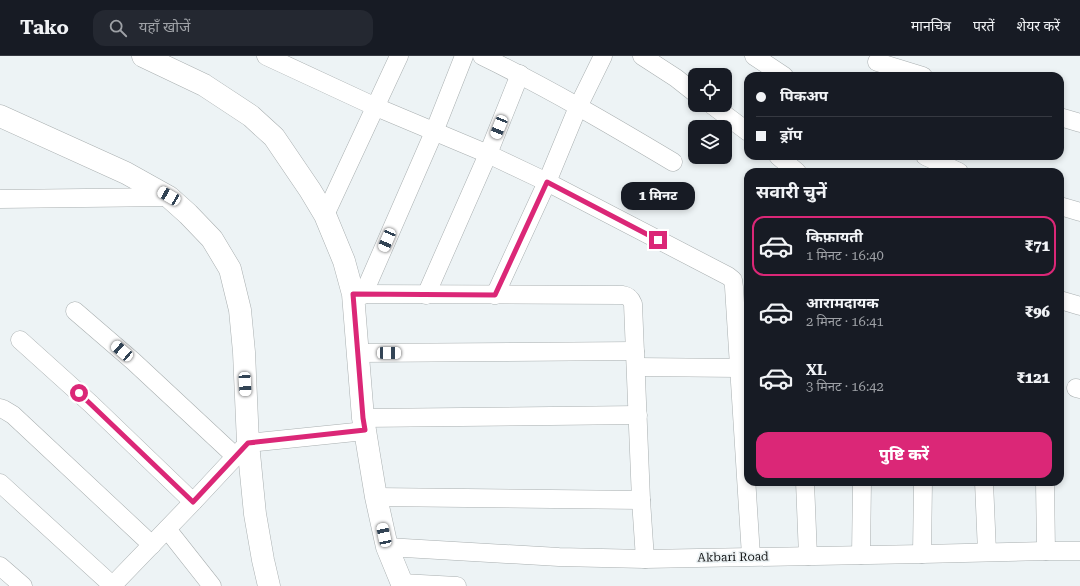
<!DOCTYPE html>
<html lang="hi">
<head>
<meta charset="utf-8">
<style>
  :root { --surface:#171b24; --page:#242831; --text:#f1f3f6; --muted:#9ea1a6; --line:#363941; --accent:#db2777 }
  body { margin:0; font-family:"Roboto Serif","Noto Sans Devanagari",serif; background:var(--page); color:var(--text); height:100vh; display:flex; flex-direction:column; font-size:15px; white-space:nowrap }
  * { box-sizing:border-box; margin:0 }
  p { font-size:13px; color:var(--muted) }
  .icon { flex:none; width:22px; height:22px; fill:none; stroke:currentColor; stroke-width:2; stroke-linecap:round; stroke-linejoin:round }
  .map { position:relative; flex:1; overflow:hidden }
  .sheet { position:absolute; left:744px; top:112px; width:320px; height:318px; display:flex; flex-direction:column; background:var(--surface); border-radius:12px; box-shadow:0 2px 6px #0003 }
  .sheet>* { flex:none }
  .banner { position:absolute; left:744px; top:16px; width:320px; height:88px; border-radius:12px; box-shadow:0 2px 6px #0003; display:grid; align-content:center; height:88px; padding:0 12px; background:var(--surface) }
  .tools { position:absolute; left:688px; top:12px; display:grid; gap:8px }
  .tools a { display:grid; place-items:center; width:44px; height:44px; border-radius:8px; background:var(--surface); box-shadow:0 2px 6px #0003; font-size:20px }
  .end { position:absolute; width:18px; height:18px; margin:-9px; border:5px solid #db2777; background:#fff; box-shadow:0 0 0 2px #fff }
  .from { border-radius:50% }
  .bubble { position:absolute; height:28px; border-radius:12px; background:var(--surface); box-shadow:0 2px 6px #0003; font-size:13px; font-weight:800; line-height:28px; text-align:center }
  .car { position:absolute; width:12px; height:24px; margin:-12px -6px; border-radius:5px; box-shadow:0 0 3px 1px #0007; background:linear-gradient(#fff 24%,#345 0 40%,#fff 0 76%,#345 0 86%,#fff 0) }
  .banner b { display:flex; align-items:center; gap:14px; height:38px; font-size:15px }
  .banner b+b { border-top:1px solid var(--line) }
  .banner i { width:10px; height:10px; background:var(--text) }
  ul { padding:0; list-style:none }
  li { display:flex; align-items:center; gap:12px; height:60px; margin:0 8px 6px; padding:0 4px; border:2px solid transparent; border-radius:12px }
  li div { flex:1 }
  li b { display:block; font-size:15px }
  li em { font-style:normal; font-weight:800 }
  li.active { border-color:var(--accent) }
  li>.icon { width:36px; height:36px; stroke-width:1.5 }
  h2 { padding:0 12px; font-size:18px; line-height:48px }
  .primary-button { display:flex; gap:8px; margin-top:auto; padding:8px 12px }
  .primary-button a { flex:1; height:46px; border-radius:12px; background:var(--accent); color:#fff; font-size:16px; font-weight:800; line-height:46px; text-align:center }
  header { display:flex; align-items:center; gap:24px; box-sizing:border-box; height:56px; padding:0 20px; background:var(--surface); border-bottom:1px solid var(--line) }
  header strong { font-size:19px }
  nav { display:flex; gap:22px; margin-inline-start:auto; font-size:14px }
  .search { width:280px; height:36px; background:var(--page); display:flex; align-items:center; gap:10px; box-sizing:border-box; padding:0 14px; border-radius:12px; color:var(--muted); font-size:15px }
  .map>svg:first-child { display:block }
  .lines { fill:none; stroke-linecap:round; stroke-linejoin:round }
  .minor-casing { stroke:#a9afb0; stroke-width:19 }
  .tertiary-casing { stroke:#a9afb0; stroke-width:23 }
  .minor { stroke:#fff; stroke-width:18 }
  .tertiary { stroke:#fff; stroke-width:22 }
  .route { stroke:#db2777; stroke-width:5 }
  .labels { text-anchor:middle; stroke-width:3.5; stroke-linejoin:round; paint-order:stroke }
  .street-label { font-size:12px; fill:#131516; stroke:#edf3f5 }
</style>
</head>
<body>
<header>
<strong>Tako</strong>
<div class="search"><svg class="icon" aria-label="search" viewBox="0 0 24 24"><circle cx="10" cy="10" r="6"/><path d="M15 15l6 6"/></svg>यहाँ खोजें</div>
<nav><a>मानचित्र</a><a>परतें</a><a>शेयर करें</a></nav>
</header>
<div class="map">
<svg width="1080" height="530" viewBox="0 0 1080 530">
  <rect width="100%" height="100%" fill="#edf3f5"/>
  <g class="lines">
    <defs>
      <g id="minor">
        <path d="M266 0 376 51 488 98 547 126 728 220 733 224 734 231 751 500"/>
        <path d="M482 0C548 32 611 69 673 106"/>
        <path d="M642 0 676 22 695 37"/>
        <path d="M754 0 784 20"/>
        <path d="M877 6 923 20"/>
        <path d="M712 49 748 76"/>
        <path d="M1060 61 1080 67"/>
        <path d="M778 100 797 116"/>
        <path d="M925 100 959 116"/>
        <path d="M0 143 169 141"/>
        <path d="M1060 150 1080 156"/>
        <path d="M325 159 399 0"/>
        <path d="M353 238 622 239C629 240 631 243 633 248L641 444 645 503"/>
        <path d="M363 239 434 76 464 0"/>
        <path d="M426 239 488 98 520 18"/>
        <path d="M495 239 547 126 578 51 603 0"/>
        <path d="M1060 244 1080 250"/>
        <path d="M75 255 133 305 235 400"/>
        <path d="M20 284 91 348 193 446"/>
        <path d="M358 297 635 295"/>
        <path d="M636 311 739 312"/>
        <path d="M1076 332 1080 333"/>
        <path d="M0 352 3 353 13 359 152 489"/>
        <path d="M363 362 638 359"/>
        <path d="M805 426 808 500"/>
        <path d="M984 426 987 496"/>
        <path d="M1045 426 1046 495"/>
        <path d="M0 427 113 530"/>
        <path d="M376 441 641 444"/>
        <path d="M167 473 212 530"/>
        <path d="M387 491 559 501 645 503 922 498 1046 495H1080"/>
        <path d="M922 498 923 426"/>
        <path d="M861 499 862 426"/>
        <path d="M0 510 23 530"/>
        <path d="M402 527 457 530"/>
        <path d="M112 530 193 446 248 387 365 375"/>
      </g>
      <g id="tertiary">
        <path d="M143 0 204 29 251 60 274 81 310 134 325 159 344 205 353 238 363 362 369 399 376 441 387 491 403 530"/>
        <path d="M0 60 126 117 169 141 188 158 212 183 230 213 240 254 244 296 248 387 255 458 263 504 269 530"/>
      </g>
    </defs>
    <!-- minor casing -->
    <use href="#minor" class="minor-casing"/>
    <!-- tertiary casing -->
    <use href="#tertiary" class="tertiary-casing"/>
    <!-- minor -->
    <use href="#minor" class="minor"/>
    <!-- tertiary -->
    <use href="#tertiary" class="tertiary"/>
  </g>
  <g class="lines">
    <!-- route -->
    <path class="route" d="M79 337 193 446 248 387 365 374 363 362 353 238 495 239 547 126 658 184"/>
  </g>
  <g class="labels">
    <!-- street labels -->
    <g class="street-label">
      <text transform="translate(733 501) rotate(-1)" y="4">Akbari Road</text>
    </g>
  </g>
</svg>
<div class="tools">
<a><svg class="icon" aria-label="locate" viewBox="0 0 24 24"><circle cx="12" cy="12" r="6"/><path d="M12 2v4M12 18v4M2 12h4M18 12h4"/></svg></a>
<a><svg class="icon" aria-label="layers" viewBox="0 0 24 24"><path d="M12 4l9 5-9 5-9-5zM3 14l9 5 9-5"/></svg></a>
</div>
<i class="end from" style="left:79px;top:337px"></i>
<i class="end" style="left:658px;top:184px"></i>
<div class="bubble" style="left:621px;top:126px;width:74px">1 मिनट</div>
<i class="car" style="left:499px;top:71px;rotate:202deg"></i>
<i class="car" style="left:169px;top:140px;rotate:300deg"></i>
<i class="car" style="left:387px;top:184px;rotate:203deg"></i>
<i class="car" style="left:122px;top:295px;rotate:311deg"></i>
<i class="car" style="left:389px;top:297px;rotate:90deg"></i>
<i class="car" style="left:245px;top:328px;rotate:177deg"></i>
<i class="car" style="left:384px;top:479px;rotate:348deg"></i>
<div class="banner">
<b><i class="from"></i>पिकअप</b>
<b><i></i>ड्रॉप</b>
</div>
<section class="sheet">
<h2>सवारी चुनें</h2>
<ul>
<li class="active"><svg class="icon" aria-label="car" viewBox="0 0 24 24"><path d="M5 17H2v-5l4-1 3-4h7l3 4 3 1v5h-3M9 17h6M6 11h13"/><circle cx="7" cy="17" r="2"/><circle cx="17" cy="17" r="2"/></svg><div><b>किफ़ायती</b><p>1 मिनट · 16:40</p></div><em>₹71</em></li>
<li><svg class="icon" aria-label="car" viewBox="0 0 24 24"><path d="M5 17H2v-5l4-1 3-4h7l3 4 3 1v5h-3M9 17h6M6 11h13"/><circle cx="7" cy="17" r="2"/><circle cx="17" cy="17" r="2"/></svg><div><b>आरामदायक</b><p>2 मिनट · 16:41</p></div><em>₹96</em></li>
<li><svg class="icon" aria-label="car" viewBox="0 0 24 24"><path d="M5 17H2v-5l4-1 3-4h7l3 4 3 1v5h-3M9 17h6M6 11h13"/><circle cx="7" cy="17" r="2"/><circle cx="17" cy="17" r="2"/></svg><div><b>XL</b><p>3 मिनट · 16:42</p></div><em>₹121</em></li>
</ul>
<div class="primary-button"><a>पुष्टि करें</a></div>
</section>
</div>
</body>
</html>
